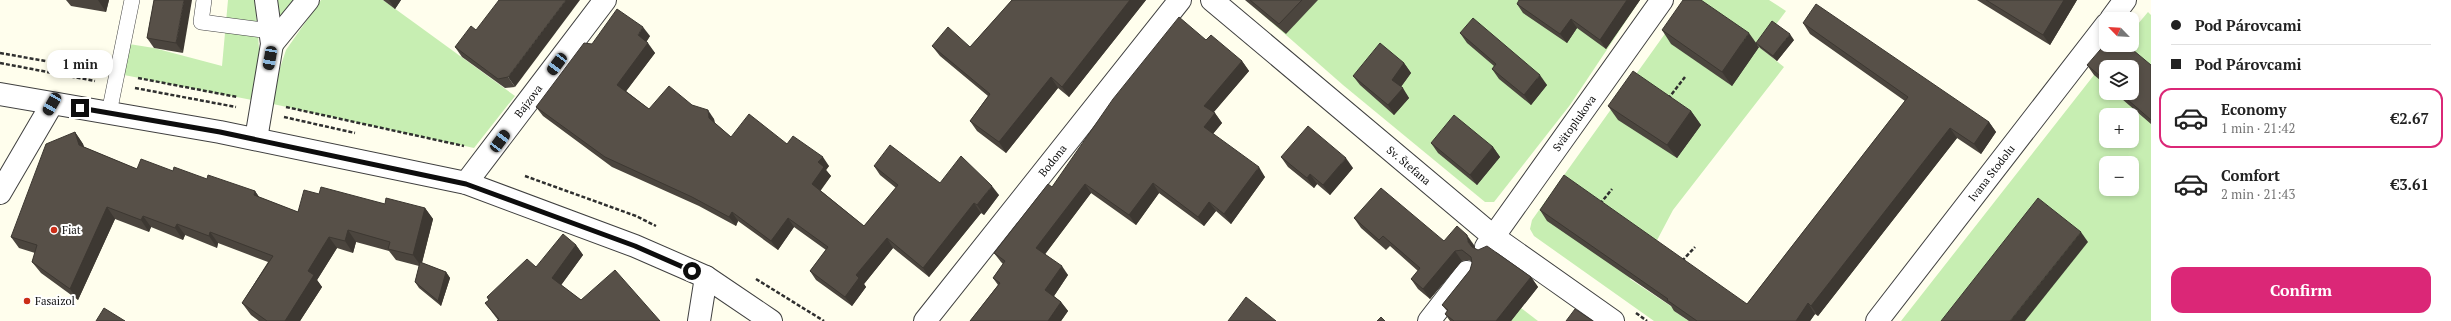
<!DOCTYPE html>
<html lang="en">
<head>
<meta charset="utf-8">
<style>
  :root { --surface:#fff; --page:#f2f2f2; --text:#222; --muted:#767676; --line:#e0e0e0; --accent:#db2777 }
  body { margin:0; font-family:"PT Serif",serif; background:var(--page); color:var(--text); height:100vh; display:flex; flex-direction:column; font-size:15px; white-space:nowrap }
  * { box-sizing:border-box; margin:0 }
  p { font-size:13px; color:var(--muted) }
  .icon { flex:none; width:22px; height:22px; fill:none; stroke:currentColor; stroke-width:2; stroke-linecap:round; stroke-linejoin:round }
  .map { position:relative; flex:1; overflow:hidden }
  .side { display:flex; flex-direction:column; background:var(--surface); width:300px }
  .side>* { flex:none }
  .guide { display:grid; align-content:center; height:88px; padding:0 20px; background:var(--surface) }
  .needle { width:26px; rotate:295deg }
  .controls { position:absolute; left:2099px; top:12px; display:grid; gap:8px }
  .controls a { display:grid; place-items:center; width:40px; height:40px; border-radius:8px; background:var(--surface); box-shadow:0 2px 6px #0003; font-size:20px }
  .end { position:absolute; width:18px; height:18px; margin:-9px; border:5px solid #0d0d0d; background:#fff; box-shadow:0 0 0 2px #fff }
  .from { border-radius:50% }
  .bubble { position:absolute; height:28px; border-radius:12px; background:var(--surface); box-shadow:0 2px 6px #0003; font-size:13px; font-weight:800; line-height:28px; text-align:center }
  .car { position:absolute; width:12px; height:24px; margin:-12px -6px; border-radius:5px; box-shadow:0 0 3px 1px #0007; background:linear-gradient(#222 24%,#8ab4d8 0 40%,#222 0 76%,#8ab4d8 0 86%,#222 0) }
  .guide b { display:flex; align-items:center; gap:14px; height:38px; font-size:15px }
  .guide b+b { border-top:1px solid var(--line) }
  .guide i { width:10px; height:10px; background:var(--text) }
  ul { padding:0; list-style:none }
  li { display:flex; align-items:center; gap:12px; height:60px; margin:0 8px 6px; padding:0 12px; border:2px solid transparent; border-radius:12px }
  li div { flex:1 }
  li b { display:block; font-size:15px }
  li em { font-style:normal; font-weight:800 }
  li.active { border-color:var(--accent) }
  li>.icon { width:36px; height:36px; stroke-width:1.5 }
  .button { display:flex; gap:8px; margin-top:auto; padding:8px 20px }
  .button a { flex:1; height:46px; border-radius:12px; background:var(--accent); color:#fff; font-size:16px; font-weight:800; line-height:46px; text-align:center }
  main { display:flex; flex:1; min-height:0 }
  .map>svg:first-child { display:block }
  .green { fill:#c7eeb2; fill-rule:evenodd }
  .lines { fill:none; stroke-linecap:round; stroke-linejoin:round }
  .service-casing { stroke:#404040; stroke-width:16 }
  .minor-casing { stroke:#404040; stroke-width:24 }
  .path { stroke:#2f2f2f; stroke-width:2.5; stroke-dasharray:4 2; stroke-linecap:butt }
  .service { stroke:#fff; stroke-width:15 }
  .minor { stroke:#fff; stroke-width:22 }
  .wall { fill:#4b453e }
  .shaded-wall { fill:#3d3832 }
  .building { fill:#575048; stroke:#3d3832 }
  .route { stroke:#0d0d0d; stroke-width:5 }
  .poi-dot { fill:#cb2d17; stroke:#fff; stroke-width:1.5 }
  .labels { text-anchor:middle; stroke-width:4; stroke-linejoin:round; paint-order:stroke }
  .street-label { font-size:11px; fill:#0d0d0d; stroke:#fff }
  .poi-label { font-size:11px; fill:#0d0d0d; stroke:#fff; text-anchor:start }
</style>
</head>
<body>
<main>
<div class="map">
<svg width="2151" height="321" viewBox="0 0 2151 321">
  <rect width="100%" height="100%" fill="#fffeed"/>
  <!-- green -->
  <g class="green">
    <path d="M228 0H255L260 60 252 100 124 75 129 44 154 48 222 66Z"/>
    <path d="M273 0H300L274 30Z"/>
    <path d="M321 0H383L515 96 474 148 273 104 276 80 286 50Z"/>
    <path d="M1246 0H1640L1570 105 1494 202H1485L1343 85Z"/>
    <path d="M1689 0H1769L1786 11 1759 47 1784 67 1673 210 1655 244 1630 279 1675 309 1674 311 1687 320 1712 284 1700 321H1654L1534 236 1530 229 1532 220Z"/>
    <path d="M2148 12 2151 15V321H1901L2094 75 2120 45H2132V31ZM2106 67H2132V93H2106ZM2106 115H2132V141H2106ZM2106 163H2132V189H2106Z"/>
    <path d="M1521 308 1538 321H1511Z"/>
  </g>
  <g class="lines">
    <defs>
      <g id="service">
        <path d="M204 0 201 22 271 31"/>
        <path d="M109 113 132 0"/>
      </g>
      <g id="minor">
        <path id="s1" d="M1212 0 1494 237 1613 321"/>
        <path d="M2111 19 2125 0"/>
        <path d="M272 44 308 0"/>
        <path d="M0 94 220 132 466 183 635 246 706 277 771 321"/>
        <path d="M256 139 272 44 266 0"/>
        <path id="s2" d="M466 183 605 0"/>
        <path d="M0 193 52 104"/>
        <path id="s3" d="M1486 247 1662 0"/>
        <path d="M699 321 706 277"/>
        <path id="s4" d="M925 321 1180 0"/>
        <path d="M1429 321 1467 272"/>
        <path id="s5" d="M1877 321 2106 25"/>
      </g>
    </defs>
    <!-- service casing -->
    <use href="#service" class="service-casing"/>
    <!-- minor casing -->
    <use href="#minor" class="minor-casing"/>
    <!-- path -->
    <g class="path">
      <path d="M0 53 96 70"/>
      <path d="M0 63 95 81"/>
      <path d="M138 78 237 97"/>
      <path d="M135 88 236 107"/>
      <path d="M1668 99 1685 77"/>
      <path d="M286 107 464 146"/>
      <path d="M284 117 355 133"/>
      <path d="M525 176 636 216 656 226"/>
      <path d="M1600 204 1612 189"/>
      <path d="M1682 261 1695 247"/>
      <path d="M756 279 824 321"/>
      <path d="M1636 313 1647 321"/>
    </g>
    <!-- service -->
    <use href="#service" class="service"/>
    <!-- minor -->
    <use href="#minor" class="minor"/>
  </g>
  <!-- wall -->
  <g class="wall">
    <path d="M66 0H109L106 12 71 6Z"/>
    <path d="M154 0 183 53 154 48 147 38Z"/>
    <path d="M383 0H401L395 9Z"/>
    <path d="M1012 0H1146L1069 97 1058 88 1006 153 977 131 970 121 988 96 940 56 932 46 970 47Z"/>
    <path d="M1245 0H1318L1286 34Z"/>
    <path d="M1640 0 1606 49 1577 28 1567 43 1523 13 1517 4Z"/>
    <path d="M1977 0H2077L2050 45Z"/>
    <path d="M1803 23 1989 122 1996 132 1981 154 1957 138 1818 316 1815 314 1810 321H1689L1674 311 1671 306 1547 221 1540 210 1747 304 1905 101 1810 34Z"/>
    <path d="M476 30 515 87 505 88 462 57 455 47Z"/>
    <path d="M1662 30 1759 47 1732 86 1671 44Z"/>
    <path d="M1460 33 1547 85 1531 105 1499 79 1492 69 1494 66 1467 43Z"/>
    <path d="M650 36 646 42 655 53 626 91 649 109 692 105 714 119 715 123 731 137 787 144 829 166 826 170 831 176 820 190 864 226 896 188 880 175 874 166 940 183 999 195 984 215 981 213 929 277 893 248 864 284 866 287 852 306 816 280 810 271 826 250 794 227 778 250 738 221 736 226 699 206 612 167 543 116 536 107 592 44Z"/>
    <path d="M1206 40 1242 61 1249 71 1214 112 1222 123 1213 134 1265 177 1231 224 1216 211 1204 226 1159 193 1136 225 1091 193 1045 254 1068 275 1054 296 1061 302 1068 311 1061 321H970L998 285 993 278 1003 264 1001 262 994 253 1052 187Z"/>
    <path d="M1794 40 1777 61 1760 48 1756 43Z"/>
    <path d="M1404 63 1411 73 1401 87 1409 98 1394 115 1360 85 1353 76Z"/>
    <path d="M2087 65H2151V124L2115 93H2132L2106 67V85L2094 75Z"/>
    <path d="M1608 106 1691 111 1701 125 1677 158 1618 120Z"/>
    <path d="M75 132 83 144 84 147 137 169 173 171 255 191 259 197 298 212 319 194 385 204 425 208 433 219 422 263 446 272 450 278 441 306 419 288 415 282 419 266 396 260 389 251 356 242 353 253 337 248 317 280 322 287 300 321H259L251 315 242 303 268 262 218 243 217 248 185 235 183 240 151 227 149 232 115 219 78 300 41 273 32 262 35 253 19 248 11 237Z"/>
    <path d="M1431 143 1493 147 1500 157 1477 185 1438 153Z"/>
    <path d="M1281 157 1353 168 1330 195 1317 184 1314 188 1288 167Z"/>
    <path d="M1354 218 1444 241 1474 245V248L1531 277 1538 287 1511 321H1450L1445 314 1447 311 1442 305 1470 270 1472 263V262L1469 260 1462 261 1430 299 1418 289 1411 279 1418 271 1390 246 1386 250 1361 228Z"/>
    <path d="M576 245 583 255 561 285 581 300 660 321 498 320 485 303 489 300 536 267Z"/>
  </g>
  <!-- shaded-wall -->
  <g class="shaded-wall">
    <path d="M99 0H109L106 12 98 0Z"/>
    <path d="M184 0H192L183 53 176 43Z"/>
    <path d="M389 0H401L395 9Z"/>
    <path d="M566 0H580L515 87 508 77Z"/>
    <path d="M1130 0H1146L1069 97 1062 87Z"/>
    <path d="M1627 0H1640L1606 49 1600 40Z"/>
    <path d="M2064 0H2077L2050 45 2043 35Z"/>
    <path d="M1571 19 1577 28 1567 43 1560 34Z"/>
    <path d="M643 27 650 36 645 44 638 35Z"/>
    <path d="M1749 33 1759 47 1732 86 1722 72Z"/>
    <path d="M1790 34 1794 40 1777 61 1773 56Z"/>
    <path d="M648 43 655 53 624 94 617 85Z"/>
    <path d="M1242 61 1249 71 1211 115 1204 106Z"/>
    <path d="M1404 63 1411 73 1399 89 1392 80Z"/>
    <path d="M1540 75 1547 85 1531 105 1524 95Z"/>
    <path d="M1051 77 1058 88 1006 153 999 142Z"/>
    <path d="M1403 88 1409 98 1394 115 1388 105Z"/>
    <path d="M708 110 714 119 715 128 709 118Z"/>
    <path d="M1691 111 1701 125 1677 158 1667 145Z"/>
    <path d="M1215 113 1222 123 1211 136 1204 127Z"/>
    <path d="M1989 122 1996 132 1981 154 1974 144Z"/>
    <path d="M1950 128 1957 138 1818 316 1811 306Z"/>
    <path d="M75 132 83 144 87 156 79 145Z"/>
    <path d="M1493 147 1500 157 1477 185 1470 175Z"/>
    <path d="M823 157 829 166 826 170 831 176 819 193 812 184 818 162Z"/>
    <path d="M1346 158 1353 168 1330 195 1323 185Z"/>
    <path d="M1259 167 1265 177 1231 224 1224 214Z"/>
    <path d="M1310 174 1317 184 1314 188 1307 178Z"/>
    <path d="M1153 183 1159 193 1136 225 1129 215Z"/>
    <path d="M1085 184 1091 193 1043 257 1036 248Z"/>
    <path d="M992 186 999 195 984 215 977 205Z"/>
    <path d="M255 191 263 203 254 195Z"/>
    <path d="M1209 202 1216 211 1204 226 1198 217Z"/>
    <path d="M974 203 981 213 929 277 923 268Z"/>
    <path d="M107 207 115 219 78 300 70 289Z"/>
    <path d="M425 208 433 219 421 266 413 255Z"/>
    <path d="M732 212 738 221 736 226 729 217Z"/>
    <path d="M143 216 151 227 149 232 141 220Z"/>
    <path d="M788 218 794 227 778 250 771 241Z"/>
    <path d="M177 224 185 235 183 240 175 228Z"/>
    <path d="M348 230 356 242 353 253 345 241Z"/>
    <path d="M210 232 218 243 217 248 209 236Z"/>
    <path d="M2081 232 2088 242 2025 321H2010Z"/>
    <path d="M1467 235 1474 245 1475 252 1468 242Z"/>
    <path d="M329 237 337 248 317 280 322 287 300 321H285L308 271Z"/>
    <path d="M887 238 893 248 864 284 866 287 852 306 845 297 856 275Z"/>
    <path d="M576 245 583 255 559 288 552 278Z"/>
    <path d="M1455 251 1462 261 1430 299 1423 289Z"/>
    <path d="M1062 266 1068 275 1052 299 1045 290Z"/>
    <path d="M446 272 450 278 441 306 438 301Z"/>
    <path d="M1531 277 1538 287 1511 321H1496Z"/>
    <path d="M1061 302 1068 311 1061 321H1048Z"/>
    <path d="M1808 303 1815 314 1810 321H1796Z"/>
  </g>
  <!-- building -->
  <g class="building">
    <path d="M154 0H184L176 43 147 38Z"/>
    <path d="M499 0H566L508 77 498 79 455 47 471 26 476 30Z"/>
    <path d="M1012 0H1130L1062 87 1051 77 999 142 970 121 990 94 932 46 948 27 970 47Z"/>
    <path d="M1250 0H1302L1279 24Z"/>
    <path d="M1519 0H1627L1600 40 1571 19 1560 34 1517 4Z"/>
    <path d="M1683 0H1701L1749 33 1722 72 1662 30Z"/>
    <path d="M1986 0H2064L2043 35Z"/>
    <path d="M1816 4 1989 122 1974 144 1950 128 1811 306 1808 303 1796 321H1697L1667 300 1668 299 1540 210 1564 175 1747 304 1908 97 1803 23Z"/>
    <path d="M617 9 643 27 638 35 648 43 617 85 649 109 669 86 692 105 708 110 709 118 731 137 749 114 787 144 793 136 823 157 818 162 824 167 812 184 864 226 898 185 874 166 890 145 940 183 961 156 992 186 977 205 974 203 923 268 887 238 856 275 859 278 845 297 810 271 828 247 788 218 771 241 732 212 729 217 692 197 605 157 536 107 584 43 592 44Z"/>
    <path d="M1179 17 1206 40 1211 35 1242 61 1204 106 1215 113 1204 127 1259 167 1224 214 1209 202 1198 217 1153 183 1129 215 1085 184 1036 248 1062 266 1045 290 1061 302 1048 321H970L1000 283 993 278 1005 261 994 253 1048 184 1052 187 1113 99Z"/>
    <path d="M1473 18 1540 75 1524 95 1492 69 1496 64 1460 33Z"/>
    <path d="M1772 21 1790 34 1773 56 1756 43Z"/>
    <path d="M1380 43 1404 63 1392 80 1403 88 1388 105 1353 76Z"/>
    <path d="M2106 43V45H2127L2151 65V120L2120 93H2132V67H2106V81L2087 65Z"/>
    <path d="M1633 71 1691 111 1667 145 1608 106Z"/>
    <path d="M1454 115 1493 147 1470 175 1431 143Z"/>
    <path d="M1308 126 1346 158 1323 185 1310 174 1307 178 1281 157Z"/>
    <path d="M75 132 79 145 137 169 141 159 173 171 174 167 207 179 208 175 255 191 254 195 298 212 304 190 319 194 321 187 385 204 386 198 425 208 413 255 388 249 390 242 348 230 345 241 329 237 308 271 314 275 285 321H267L242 303 273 256 210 232 209 236 177 224 175 228 143 216 141 220 107 207 70 289 32 262 37 245 11 237 46 144Z"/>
    <path d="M1381 188 1444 241 1457 226 1467 235 1468 242 1472 247 1478 250 1487 246 1531 277 1496 321H1454L1445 314 1448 310 1442 305 1470 270 1472 263 1471 257 1462 250 1455 251 1423 289 1411 279 1420 268 1383 236 1379 240 1354 218Z"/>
    <path d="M2038 198 2081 232 2010 321H1941Z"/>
    <path d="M563 234 576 245 552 278 581 300 615 270 660 321H497L499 319 485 303 489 300 487 297 527 259 536 267Z"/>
    <path d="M420 262 446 272 438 301 415 282Z"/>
    <path d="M1246 297 1276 321H1228Z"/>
    <path d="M104 308 125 321H96Z"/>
    <path d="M1575 309 1593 321H1566Z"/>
    <path d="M1381 317 1385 321H1377Z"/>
  </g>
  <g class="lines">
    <!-- route -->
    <path class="route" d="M80 108 220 132 466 184 635 246 692 271"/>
  </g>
  <!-- markers -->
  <g class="poi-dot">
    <circle cx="54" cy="230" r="4"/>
    <circle cx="27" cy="301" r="4"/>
  </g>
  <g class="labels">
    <!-- street labels -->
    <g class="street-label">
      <text dy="4" stroke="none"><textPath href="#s2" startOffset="103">Bajzova</textPath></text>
      <text dy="4" stroke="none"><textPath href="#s3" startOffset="152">Svätoplukova</textPath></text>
      <text dy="4" stroke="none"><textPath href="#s4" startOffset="205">Bodona</textPath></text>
      <text dy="4" stroke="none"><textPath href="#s1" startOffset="257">Sv. Štefana</textPath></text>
      <text dy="4" stroke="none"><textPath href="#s5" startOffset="187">Ivana Stodolu</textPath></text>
    </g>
    <!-- poi labels -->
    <g class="poi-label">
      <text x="62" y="234">Fiat</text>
      <text x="35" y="305">Fasaizol</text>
    </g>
  </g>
</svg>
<div class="controls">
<a><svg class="needle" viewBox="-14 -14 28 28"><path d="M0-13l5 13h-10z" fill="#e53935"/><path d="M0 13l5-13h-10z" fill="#767676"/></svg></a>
<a><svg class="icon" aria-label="layers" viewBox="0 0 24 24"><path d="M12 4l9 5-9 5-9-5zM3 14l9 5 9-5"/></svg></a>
<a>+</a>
<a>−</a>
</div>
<i class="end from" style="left:692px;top:271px"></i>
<i class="end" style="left:80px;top:108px"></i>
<div class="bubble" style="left:47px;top:50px;width:66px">1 min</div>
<i class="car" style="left:270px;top:58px;rotate:190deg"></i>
<i class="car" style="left:557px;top:64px;rotate:217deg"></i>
<i class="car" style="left:52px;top:104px;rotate:210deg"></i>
<i class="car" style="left:500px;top:141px;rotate:37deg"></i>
</div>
<section class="side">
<div class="guide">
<b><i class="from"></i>Pod Párovcami</b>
<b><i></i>Pod Párovcami</b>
</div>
<ul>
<li class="active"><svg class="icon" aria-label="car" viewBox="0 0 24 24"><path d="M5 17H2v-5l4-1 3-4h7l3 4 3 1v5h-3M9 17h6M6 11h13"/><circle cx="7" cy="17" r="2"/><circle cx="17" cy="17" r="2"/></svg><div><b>Economy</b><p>1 min · 21:42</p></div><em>€2.67</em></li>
<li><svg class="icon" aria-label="car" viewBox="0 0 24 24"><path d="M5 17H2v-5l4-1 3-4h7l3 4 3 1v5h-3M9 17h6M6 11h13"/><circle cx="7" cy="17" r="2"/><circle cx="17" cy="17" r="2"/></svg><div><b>Comfort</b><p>2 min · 21:43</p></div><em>€3.61</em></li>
</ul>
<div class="button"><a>Confirm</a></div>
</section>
</main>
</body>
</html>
